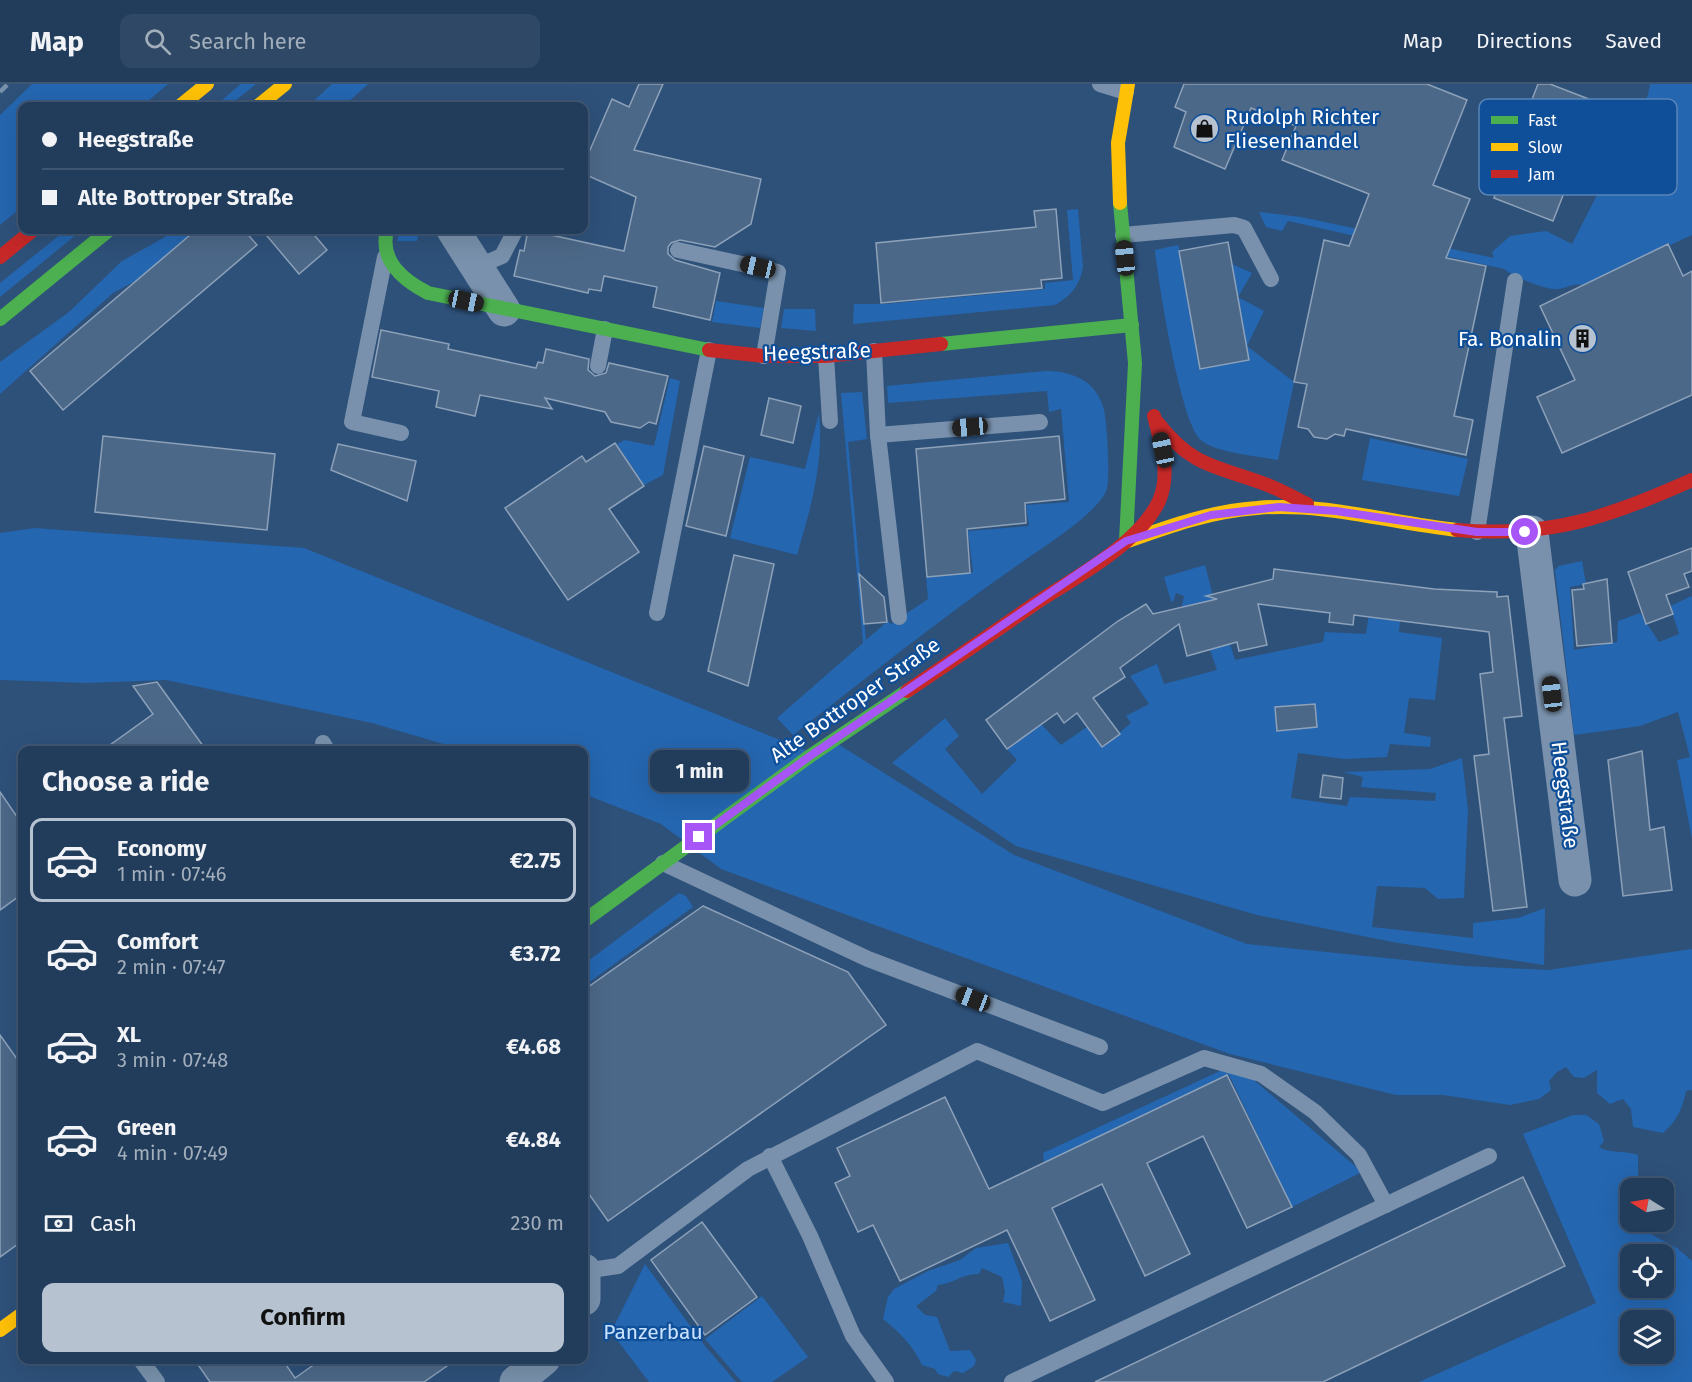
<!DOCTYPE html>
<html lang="en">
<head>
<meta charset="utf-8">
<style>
  :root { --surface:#223d5c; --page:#2e4865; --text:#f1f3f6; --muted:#a2aebb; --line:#3f5672; --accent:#b6c2d0 }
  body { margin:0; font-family:"Fira Sans",sans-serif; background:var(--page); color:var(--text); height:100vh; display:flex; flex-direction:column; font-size:22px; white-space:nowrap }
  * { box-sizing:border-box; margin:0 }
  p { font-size:20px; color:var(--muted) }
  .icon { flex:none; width:33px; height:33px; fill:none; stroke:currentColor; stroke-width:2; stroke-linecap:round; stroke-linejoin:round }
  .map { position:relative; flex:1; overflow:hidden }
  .side { position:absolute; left:18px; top:662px; width:570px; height:618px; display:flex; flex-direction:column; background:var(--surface); border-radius:12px; box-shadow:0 6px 24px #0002,0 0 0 2px var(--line) }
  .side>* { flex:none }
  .top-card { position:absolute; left:18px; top:18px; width:570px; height:132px; border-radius:12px; box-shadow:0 6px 24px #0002,0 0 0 2px var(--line); display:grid; align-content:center; height:132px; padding:0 24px; background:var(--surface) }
  .needle { width:39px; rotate:281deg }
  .controls { position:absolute; left:1620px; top:1094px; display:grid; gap:12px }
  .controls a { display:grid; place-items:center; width:54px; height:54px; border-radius:12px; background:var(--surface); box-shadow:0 6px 24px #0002,0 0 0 2px var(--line); font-size:30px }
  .end { position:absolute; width:27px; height:27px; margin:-14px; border:8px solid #a855f7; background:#fff; box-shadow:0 0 0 3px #fff }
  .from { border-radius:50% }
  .bubble { position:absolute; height:42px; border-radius:12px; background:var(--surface); box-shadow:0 6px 24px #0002,0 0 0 2px var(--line); font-size:20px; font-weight:700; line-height:42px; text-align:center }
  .car { position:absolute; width:18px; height:36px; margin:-18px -9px; border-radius:8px; box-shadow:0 0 4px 2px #0007; background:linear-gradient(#222 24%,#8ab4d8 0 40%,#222 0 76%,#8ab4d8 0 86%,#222 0) }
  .top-card b { display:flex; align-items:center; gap:21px; height:57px; font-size:22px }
  .top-card b+b { border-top:2px solid var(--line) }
  .top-card i { width:15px; height:15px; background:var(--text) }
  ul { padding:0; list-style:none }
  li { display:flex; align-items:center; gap:18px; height:84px; margin:0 12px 9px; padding:0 12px; border:3px solid transparent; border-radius:12px }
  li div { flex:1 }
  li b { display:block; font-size:22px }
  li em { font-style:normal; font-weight:700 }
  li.on { border-color:var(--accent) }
  li>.icon { width:54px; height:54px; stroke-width:1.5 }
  h2 { padding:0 24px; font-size:27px; line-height:72px }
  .pay { display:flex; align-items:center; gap:15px; height:66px; padding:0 24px; font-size:22px }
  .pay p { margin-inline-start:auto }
  .cta { display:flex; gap:12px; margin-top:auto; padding:12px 24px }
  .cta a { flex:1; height:69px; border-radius:12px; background:var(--accent); color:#111; font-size:24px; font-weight:700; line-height:69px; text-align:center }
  header { display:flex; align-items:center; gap:36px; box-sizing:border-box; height:84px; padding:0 30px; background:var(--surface); border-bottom:2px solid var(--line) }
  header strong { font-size:28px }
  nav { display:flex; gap:33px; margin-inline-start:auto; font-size:21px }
  .search { width:420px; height:54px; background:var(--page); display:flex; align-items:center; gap:15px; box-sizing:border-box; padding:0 21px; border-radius:12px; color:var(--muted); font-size:22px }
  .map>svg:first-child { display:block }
  .green { fill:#2466b0; fill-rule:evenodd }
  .building { fill:#4c6888; stroke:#8da1b9; stroke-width:1.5 }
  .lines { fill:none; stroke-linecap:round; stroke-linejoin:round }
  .lane { stroke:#7991ac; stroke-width:16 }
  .street { stroke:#7991ac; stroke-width:33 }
  .fast { stroke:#4caf50; stroke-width:14 }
  .slow { stroke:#ffc107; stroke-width:14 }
  .jam { stroke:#c62828; stroke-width:14 }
  .rail { stroke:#7991ab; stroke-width:4.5; stroke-dasharray:10 4.5; stroke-linecap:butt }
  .route { stroke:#a855f7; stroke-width:8 }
  .labels { text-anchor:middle; stroke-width:4.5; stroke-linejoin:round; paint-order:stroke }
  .poi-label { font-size:21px; fill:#fff; stroke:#0f4f99; text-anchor:start }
  .street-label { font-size:21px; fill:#fff; stroke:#0f4f99 }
  .park-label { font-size:21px; fill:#c9e2fe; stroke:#0f4f99 }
  .key { fill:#0f4f99; stroke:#5784b8; stroke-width:1.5 }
  .key-label { font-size:16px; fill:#fff }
</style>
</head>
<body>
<header>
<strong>Map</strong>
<div class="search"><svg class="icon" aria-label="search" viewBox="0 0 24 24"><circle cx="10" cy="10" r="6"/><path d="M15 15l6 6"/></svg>Search here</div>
<nav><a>Map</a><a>Directions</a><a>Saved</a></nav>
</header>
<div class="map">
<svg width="1692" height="1298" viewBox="0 0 1692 1298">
  <rect width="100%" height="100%" fill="#2e517a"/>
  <!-- green -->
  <g class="green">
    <path d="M32 0H168L142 22H22V123L0 141V31Z"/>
    <path d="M241 0H256L229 22H215Z"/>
    <path d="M332 0H368L344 22H308Z"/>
    <path d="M1650 0H1692V151L1583 201C1572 199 1569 203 1559 205 1547 207 1514 193 1504 185L1288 137 1282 147 1266 143 1259 128 1301 133 1494 174 1492 168 1510 152 1546 147 1572 160 1648 11Z"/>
    <path d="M1078 125 1083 183C1080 201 1071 212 1055 221L853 240 854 220H885L1045 205V199L1073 196 1067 126Z"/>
    <path d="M66 146H82L0 213V199Z"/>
    <path d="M172 146H220L156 186 113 209 0 310V278L69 228 122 177 165 153Z"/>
    <path d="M400 146H435L438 148H419L417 157H397Z"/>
    <path d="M1228 158 1232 180 1252 189 1238 213 1264 227 1247 262 1294 298 1278 376C1257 372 1218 369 1202 357 1181 343 1158 197 1155 166L1178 161 1180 167Z"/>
    <path d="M716 217 764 224 760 244 712 238Z"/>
    <path d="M784 225H815L816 247 781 244Z"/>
    <path d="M1045 287C1073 287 1097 297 1104 326 1107 340 1110 390 1107 404 1103 423 1057 454 1041 465 955 523 874 588 793 651L777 634 863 559 841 309 862 308 867 355 848 358 866 556 888 537 891 540 928 515 926 492 973 488 968 447 1029 442 1026 421 1069 418 1061 325 1049 328 1047 307 888 319 887 302Z"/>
    <path d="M670 294 680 297 663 391 644 401 617 360 625 356 654 362Z"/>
    <path d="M819 329C824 379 811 423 797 471L730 454 750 373 805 385Z"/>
    <path d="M1370 354 1468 375 1459 412 1362 396Z"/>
    <path d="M35 444 304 464 810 668 838 660 1014 771 1247 860 1464 882 1548 886 1692 865V1006L1686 1007C1682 1025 1678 1036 1663 1049L1633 1043 1631 1025 1623 1015 1610 1020 1597 1009V986L1584 994 1574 993 1566 983 1557 988 1549 997 1551 1006 1539 1015 1510 1021 1443 1011H1396L1230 970 721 785 661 740 584 710V666H464L372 639 166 596 88 599 0 596V449Z"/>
    <path d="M1582 477 1586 500 1570 503 1574 566 1617 558 1618 537 1640 529 1659 558 1679 550 1670 522 1692 512V755L1677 676 1690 673 1678 628 1640 642 1574 651 1555 486 1559 482Z"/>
    <path d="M1205 481 1214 516 1185 523 1182 522 1184 512 1176 509 1173 518 1171 517 1164 493Z"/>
    <path d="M1371 515 1382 517 1380 535 1400 537 1399 548 1442 554 1435 616 1409 614 1404 649 1431 653 1430 663 1390 660 1387 673 1345 675 1298 669 1291 714 1347 722 1350 713 1435 717 1436 709 1361 703 1363 693 1343 688 1430 685 1462 674 1468 726 1464 814 1438 815 1425 804 1377 802 1372 843 1473 854V839L1518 834 1545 824 1544 881 1398 859 1257 831 1016 762 892 679 945 634 959 652 945 665 982 710 1017 676 1007 665 1041 640 1061 661 1087 643 1102 663 1131 639 1126 632 1149 620 1130 592 1157 580 1164 600 1217 586 1206 554 1227 551 1235 576 1323 558 1325 548 1366 550Z"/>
    <path d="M679 809 686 812 693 823 584 902V880Z"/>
    <path d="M1235 980 1362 1088 1292 1123 1229 991 1044 1079 1043 1069Z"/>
    <path d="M1573 1031H1586L1599 1040 1604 1057 1599 1063C1610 1070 1625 1066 1638 1071V1092L1649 1097 1652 1104H1630V1137H1642L1643 1146 1677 1164 1692 1177V1298H1419L1596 1219 1523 1050ZM1630 1170H1664V1203H1630ZM1630 1236H1664V1269H1630Z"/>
    <path d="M1008 1159 1022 1197 1021 1222 1003 1218 1005 1208 1002 1193 982 1184 979 1190C961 1190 955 1199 938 1201L936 1207 916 1222 925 1231 937 1233 950 1267 970 1266 976 1276 974 1282 963 1289 954 1287 948 1293 938 1290 935 1285 922 1281C913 1261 899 1248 883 1235L888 1213 894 1205 928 1187 960 1176 976 1164Z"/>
    <path d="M645 1180 705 1262 736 1298H649L611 1248Z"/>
    <path d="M762 1212 808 1273 772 1298H742L705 1255Z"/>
  </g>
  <!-- building -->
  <g class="building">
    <path d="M639 0H663L634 66 761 95 751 140 715 163 680 156 671 159 668 163V170L675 176 720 189 710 236 653 223 657 203 604 192 601 207 589 205 588 209 514 192 520 166 524 167 528 146 624 167 636 113 584 90V80L612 15 629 23Z"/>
    <path d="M1184 0H1427L1467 16 1433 101 1470 115 1446 174 1486 182 1454 332 1473 336 1466 371 1346 345 1344 352 1335 350 1327 355 1314 353 1308 345 1298 343 1307 300 1294 298 1324 156 1349 162 1369 110 1282 76 1296 42 1251 24 1225 85 1174 63 1186 28 1175 23Z"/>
    <path d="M1538 0H1550L1599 19 1553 137 1494 114Z"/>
    <path d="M1056 125 1062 194 1041 196 1042 204 881 219 876 159 1036 143 1034 127Z"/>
    <path d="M196 146H244L257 161 63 326 30 287Z"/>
    <path d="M262 146H310L327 166 299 190Z"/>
    <path d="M1228 158 1249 276 1200 285 1179 167Z"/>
    <path d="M1668 160 1683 192 1692 187V311L1562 369 1537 313 1575 296 1540 222Z"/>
    <path d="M381 246 449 260 448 265 536 284 538 278 543 279 546 265 589 275 588 286 595 292 606 289 609 279 668 292 656 340 649 338 640 344 611 338 605 328 545 314 552 325 480 311 475 332 436 323 439 307 372 293Z"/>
    <path d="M769 314 801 322 793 359 761 351Z"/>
    <path d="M103 352 275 370 267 446 95 428Z"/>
    <path d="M1059 352 1065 415 1025 419 1026 439 967 445 970 489 927 493 916 365Z"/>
    <path d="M615 359 644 402 609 425 639 468 568 516 505 424 582 372 586 378Z"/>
    <path d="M338 360 416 377 407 417 331 386Z"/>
    <path d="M704 362 744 372 726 452 686 442Z"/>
    <path d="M1692 464V487L1684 490 1689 503 1666 511 1673 530 1646 540 1628 488Z"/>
    <path d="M734 471 774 480 748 602 708 587Z"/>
    <path d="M1274 485 1434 505 1497 508V513L1508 512 1522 632 1504 634 1527 823 1493 827 1474 672 1489 670 1480 590 1493 588 1489 548 1354 531 1353 541 1329 538 1330 529 1258 520 1267 561 1239 567 1237 558 1187 572 1179 540 1120 584 1125 593 1093 614 1120 650 1102 663 1077 629 1064 639 1057 629 1007 665 986 636 1118 537 1146 520 1153 530 1217 515 1206 512 1273 495Z"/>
    <path d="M859 490 884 513 887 538 864 540Z"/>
    <path d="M1607 495 1612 559 1577 562 1572 506 1584 505 1583 500Z"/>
    <path d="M157 598 206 666H103L153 630 133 602Z"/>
    <path d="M1315 620 1317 643 1277 647 1275 623Z"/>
    <path d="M1642 667 1650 746 1664 743 1672 806 1623 812 1608 676Z"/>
    <path d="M1323 691 1343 694 1341 715 1320 713Z"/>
    <path d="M0 708 22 740V810L0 826Z"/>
    <path d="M703 822 848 888 886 941 608 1137 584 1103V906Z"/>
    <path d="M0 951 22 982V1157L0 1173Z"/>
    <path d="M1227 991 1292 1123 1247 1144 1203 1052 1147 1079 1190 1170 1145 1192 1102 1100 1052 1124 1095 1216 1050 1237 1007 1146 900 1197 873 1141 858 1148 835 1099 850 1092 837 1064 945 1013 989 1105Z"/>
    <path d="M1523 1093 1565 1182 1323 1298H1095Z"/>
    <path d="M702 1138 757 1213 705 1251 651 1176Z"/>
    <path d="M194 1275H282L295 1294 322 1275H457L424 1298H210Z"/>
  </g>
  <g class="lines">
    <!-- lane -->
    <g class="lane">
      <path d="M1100 0 1126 8"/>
      <path d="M1123 151 1234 141 1244 144 1271 195"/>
      <path d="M678 166 778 188 764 272"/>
      <path d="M385 173 352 338 401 349"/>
      <path d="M479 182 502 172 515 147"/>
      <path d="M874 267 878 351 899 533"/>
      <path d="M826 272 830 337"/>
      <path d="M598 282 605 245"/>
      <path d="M878 351 1040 338"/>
      <path d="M1477 448 1515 197"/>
      <path d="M657 529 709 266"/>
      <path d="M323 659 327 666"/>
      <path d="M663 779 868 875 1100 963"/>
      <path d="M770 1072 810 1152 853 1252 886 1298"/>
      <path d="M584 1187 618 1182 748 1085 977 967 1103 1019 1204 974 1261 990 1315 1028 1359 1071 1386 1121"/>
      <path d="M140 1275 157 1298"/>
      <path d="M1012 1298 1489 1072"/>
    </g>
    <!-- street -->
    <g class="street">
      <path d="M453 146 504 226"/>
      <path d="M1532 448 1575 796"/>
      <path d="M584 1186V1215"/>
      <path d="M516 1298 544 1275"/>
    </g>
    <!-- fast -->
    <g class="fast">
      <path d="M1120 119 1135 279 1126 457"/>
      <path d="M387 146C379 177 403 196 428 209L709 266"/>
      <path d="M0 235 109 146"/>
      <path d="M941 260 1132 241"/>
      <path d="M584 837 810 672 907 607"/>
    </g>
    <!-- slow -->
    <g class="slow">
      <path d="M180 22 207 0"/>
      <path d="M258 22 285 0"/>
      <path d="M1120 119 1118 59 1128 0"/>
      <path d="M1128 457C1170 442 1212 427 1257 424 1324 418 1391 439 1457 446"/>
      <path d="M0 1246 22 1230"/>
    </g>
    <!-- jam -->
    <g class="jam">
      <path d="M0 173 33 146"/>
      <path d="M709 266 764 272H826L941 260"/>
      <path d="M1158 339C1192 383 1216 382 1265 400 1279 405 1293 413 1307 420"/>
      <path d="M1457 446C1549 454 1610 433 1692 396"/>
      <path d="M907 607C950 578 993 549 1036 519 1074 494 1139 460 1159 417 1171 390 1161 359 1154 332"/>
    </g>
    <!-- rail -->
    <path class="rail" d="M0 8 8 0"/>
  </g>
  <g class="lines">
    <!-- route -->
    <path class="route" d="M699 753 810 672 1126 457 1211 431 1279 423 1336 427 1477 448H1525"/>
  </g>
  <!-- icons -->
  <defs>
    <symbol id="shop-disc" viewBox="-11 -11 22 22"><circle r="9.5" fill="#b6c2d0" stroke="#0f4f99"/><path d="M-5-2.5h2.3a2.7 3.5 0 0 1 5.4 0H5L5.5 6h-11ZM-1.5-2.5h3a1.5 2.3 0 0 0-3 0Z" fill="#111"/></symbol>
    <symbol id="building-disc" viewBox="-11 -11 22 22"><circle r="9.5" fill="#b6c2d0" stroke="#0f4f99"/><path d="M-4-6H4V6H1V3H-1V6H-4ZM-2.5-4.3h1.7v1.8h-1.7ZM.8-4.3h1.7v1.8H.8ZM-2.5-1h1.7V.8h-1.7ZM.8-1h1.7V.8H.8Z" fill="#111"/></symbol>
  </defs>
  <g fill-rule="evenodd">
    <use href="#shop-disc" x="1188" y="28" width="33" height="33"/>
    <use href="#building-disc" x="1566" y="238" width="33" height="33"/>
  </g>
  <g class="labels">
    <!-- poi labels -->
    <g class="poi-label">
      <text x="1225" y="40">Rudolph Richter<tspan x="1225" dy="24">Fliesenhandel</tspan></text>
      <text x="1562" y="262" text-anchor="end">Fa. Bonalin</text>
    </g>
    <!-- street labels -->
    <g class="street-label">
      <text transform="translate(817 268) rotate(-2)" y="7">Heegstraße</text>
      <text transform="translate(855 616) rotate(-35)" y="7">Alte Bottroper Straße</text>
      <text transform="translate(1565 711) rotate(83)" y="7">Heegstraße</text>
    </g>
    <!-- park labels -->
    <g class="park-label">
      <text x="653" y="1255">Panzerbau</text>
    </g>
  </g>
  <!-- legend -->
  <rect x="1479" y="15" width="198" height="96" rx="9" class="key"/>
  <rect x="1491" y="32" width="27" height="8" fill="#4caf50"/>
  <rect x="1491" y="59" width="27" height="8" fill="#ffc107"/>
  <rect x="1491" y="86" width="27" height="8" fill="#c62828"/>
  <g class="key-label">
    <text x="1528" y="42">Fast</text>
    <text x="1528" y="69">Slow</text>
    <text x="1528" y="96">Jam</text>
  </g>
</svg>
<div class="controls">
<a><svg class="needle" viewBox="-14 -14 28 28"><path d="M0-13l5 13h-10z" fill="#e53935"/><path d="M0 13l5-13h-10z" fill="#a2aebb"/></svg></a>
<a><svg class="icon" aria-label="locate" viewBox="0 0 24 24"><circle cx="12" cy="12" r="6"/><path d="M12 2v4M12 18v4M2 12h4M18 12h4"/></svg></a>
<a><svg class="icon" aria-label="layers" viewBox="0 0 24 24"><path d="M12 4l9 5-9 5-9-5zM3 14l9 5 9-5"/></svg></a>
</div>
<i class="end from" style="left:1525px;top:448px"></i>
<i class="end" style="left:699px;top:753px"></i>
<div class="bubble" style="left:650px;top:666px;width:99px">1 min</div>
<i class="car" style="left:1125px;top:174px;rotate:354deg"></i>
<i class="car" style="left:758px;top:183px;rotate:283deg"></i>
<i class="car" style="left:466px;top:217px;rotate:102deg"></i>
<i class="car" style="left:970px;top:343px;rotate:265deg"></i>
<i class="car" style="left:1163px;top:366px;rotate:348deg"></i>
<i class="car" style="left:1552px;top:610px;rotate:353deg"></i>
<i class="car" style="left:973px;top:915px;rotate:291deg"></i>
<div class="top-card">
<b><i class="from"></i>Heegstraße</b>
<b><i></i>Alte Bottroper Straße</b>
</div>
<section class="side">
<h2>Choose a ride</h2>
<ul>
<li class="on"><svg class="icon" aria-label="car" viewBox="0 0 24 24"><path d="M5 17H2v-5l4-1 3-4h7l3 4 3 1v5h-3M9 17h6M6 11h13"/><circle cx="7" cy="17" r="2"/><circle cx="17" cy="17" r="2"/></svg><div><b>Economy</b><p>1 min · 07:46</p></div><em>€2.75</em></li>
<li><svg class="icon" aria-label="car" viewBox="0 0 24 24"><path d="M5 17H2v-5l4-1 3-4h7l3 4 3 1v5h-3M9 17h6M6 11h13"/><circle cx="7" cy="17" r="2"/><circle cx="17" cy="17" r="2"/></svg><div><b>Comfort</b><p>2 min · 07:47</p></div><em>€3.72</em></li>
<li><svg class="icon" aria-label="car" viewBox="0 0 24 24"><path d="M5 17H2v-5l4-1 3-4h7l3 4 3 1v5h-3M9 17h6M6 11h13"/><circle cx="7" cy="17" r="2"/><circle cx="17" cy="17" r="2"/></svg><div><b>XL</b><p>3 min · 07:48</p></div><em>€4.68</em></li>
<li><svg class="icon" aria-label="car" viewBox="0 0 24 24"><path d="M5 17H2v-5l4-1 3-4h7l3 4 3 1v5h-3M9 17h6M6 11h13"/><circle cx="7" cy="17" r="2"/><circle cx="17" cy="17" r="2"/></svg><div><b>Green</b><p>4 min · 07:49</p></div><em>€4.84</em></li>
</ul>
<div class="pay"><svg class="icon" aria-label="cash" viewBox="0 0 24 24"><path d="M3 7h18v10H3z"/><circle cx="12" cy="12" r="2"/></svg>Cash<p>230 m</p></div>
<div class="cta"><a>Confirm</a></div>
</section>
</div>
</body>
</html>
